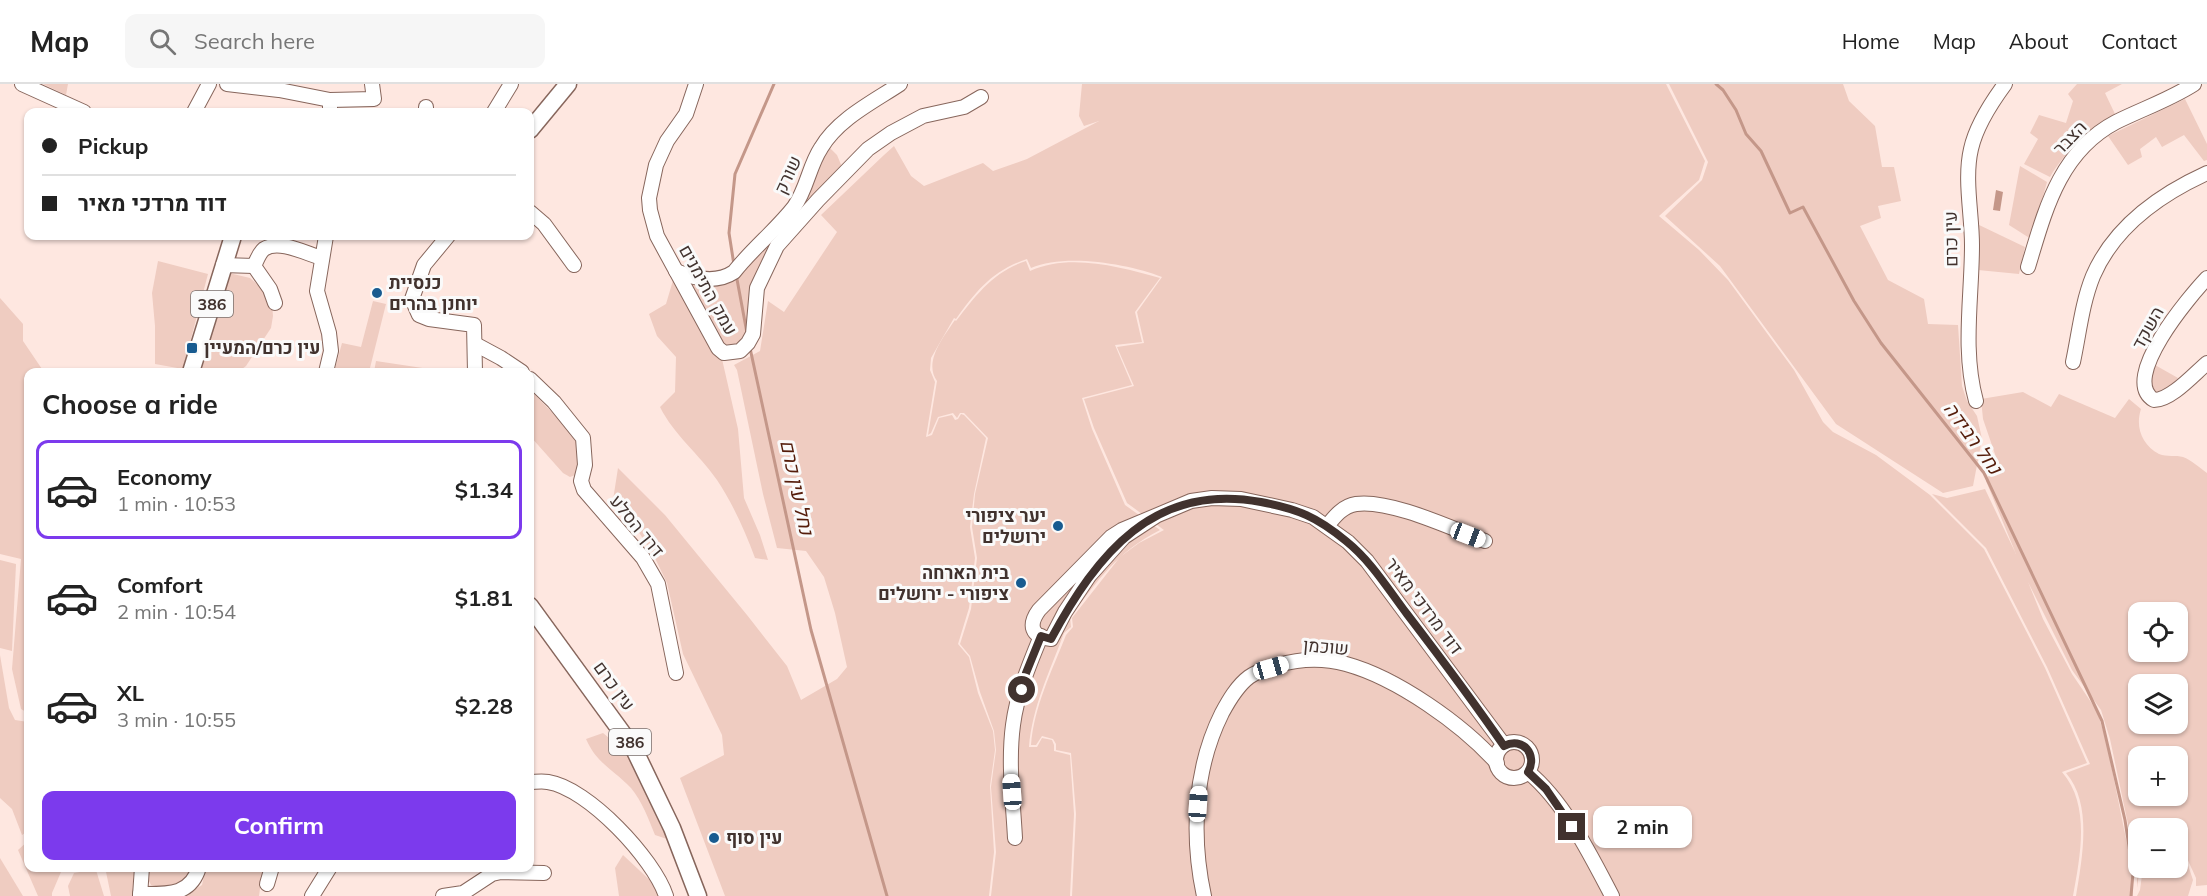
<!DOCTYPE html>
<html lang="en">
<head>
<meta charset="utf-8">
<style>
  :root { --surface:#fff; --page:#f6f6f6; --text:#222; --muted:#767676; --line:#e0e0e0; --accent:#7c3aed }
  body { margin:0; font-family:Mulish,Heebo,sans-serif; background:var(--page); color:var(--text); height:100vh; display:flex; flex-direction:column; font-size:22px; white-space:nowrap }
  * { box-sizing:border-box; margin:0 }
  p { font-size:20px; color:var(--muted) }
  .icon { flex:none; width:33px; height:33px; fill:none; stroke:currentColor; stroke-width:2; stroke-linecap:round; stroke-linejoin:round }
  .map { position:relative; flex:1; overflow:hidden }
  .sheet { position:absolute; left:24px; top:284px; width:510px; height:504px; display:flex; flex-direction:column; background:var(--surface); border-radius:12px; box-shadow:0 2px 4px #0004 }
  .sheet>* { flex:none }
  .top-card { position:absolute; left:24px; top:24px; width:510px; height:132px; border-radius:12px; box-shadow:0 2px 4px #0004; display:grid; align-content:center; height:132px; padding:0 18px; background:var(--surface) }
  .tools { position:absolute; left:2128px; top:518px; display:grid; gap:12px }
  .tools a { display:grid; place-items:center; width:60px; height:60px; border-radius:12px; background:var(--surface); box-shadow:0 2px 4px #0004; font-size:30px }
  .end { position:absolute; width:27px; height:27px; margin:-14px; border:8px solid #41322e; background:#fff; box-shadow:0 0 0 3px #fff }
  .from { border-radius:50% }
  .bubble { position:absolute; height:42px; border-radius:12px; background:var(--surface); box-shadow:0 2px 4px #0004; font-size:20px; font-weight:700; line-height:42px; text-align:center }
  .car { position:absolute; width:18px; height:36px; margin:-18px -9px; border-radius:8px; box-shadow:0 0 4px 2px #0007; background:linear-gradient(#fff 24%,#345 0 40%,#fff 0 76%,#345 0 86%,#fff 0) }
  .top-card b { display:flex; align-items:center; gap:21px; height:57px; font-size:22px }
  .top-card b+b { border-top:2px solid var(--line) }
  .top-card i { width:15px; height:15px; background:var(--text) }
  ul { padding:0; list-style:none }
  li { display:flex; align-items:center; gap:18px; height:99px; margin:0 12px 9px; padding:0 6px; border:3px solid transparent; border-radius:12px }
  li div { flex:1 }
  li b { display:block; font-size:22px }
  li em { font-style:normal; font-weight:700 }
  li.active { border-color:var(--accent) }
  li>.icon { width:54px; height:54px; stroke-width:1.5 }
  h2 { padding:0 18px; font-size:27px; line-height:72px }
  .button { display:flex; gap:12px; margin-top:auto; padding:12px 18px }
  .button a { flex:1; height:69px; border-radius:12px; background:var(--accent); color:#fff; font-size:24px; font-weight:700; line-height:69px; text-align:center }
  header { display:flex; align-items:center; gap:36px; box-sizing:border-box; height:84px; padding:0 30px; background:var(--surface); border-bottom:2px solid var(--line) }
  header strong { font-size:28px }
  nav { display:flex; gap:33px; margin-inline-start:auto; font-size:21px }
  .search { width:420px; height:54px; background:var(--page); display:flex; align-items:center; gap:15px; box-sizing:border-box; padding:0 21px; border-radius:12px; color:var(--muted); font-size:22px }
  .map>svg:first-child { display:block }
  .green { fill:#efccc1; fill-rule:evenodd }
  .water { fill:#c49789 }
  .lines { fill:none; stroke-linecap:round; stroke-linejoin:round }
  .stream { stroke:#c49789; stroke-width:3 }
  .minor-casing { stroke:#87665c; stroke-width:16 }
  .major-casing { stroke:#87665c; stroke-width:19 }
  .minor { stroke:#fff; stroke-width:14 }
  .major { stroke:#fff; stroke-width:16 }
  .route { stroke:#41322e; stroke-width:8 }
  .poi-dot { fill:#185b90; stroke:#fafafa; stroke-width:2 }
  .labels { text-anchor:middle; stroke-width:6; stroke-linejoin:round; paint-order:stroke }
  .shield { fill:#fafafa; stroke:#786e6b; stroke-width:1.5 }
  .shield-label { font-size:16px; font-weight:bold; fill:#41322e }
  .street-label { font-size:18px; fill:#41322e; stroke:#fafafa }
  .poi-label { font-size:18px; font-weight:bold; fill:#41322e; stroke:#fafafa; text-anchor:start }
  .water-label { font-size:20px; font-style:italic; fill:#551d0b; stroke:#fafafa }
</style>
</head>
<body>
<header>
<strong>Map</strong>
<div class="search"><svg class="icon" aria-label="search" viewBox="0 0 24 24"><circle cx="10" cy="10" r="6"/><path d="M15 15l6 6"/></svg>Search here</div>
<nav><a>Home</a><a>Map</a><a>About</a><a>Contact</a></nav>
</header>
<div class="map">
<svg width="2207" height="812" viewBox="0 0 2207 812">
  <rect width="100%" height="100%" fill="#fee7e0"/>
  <!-- green -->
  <g class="green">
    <path d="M43 0H68L66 11Z"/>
    <path d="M1082 0H1666L1705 77 1699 96 1659 132 1699 166 1728 196 1794 286 1823 338 1833 348 1876 371 1930 411 1984 465 2045 584 2087 679 2062 688C2091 721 2080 773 2073 812H1072L1076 730 1071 669 1056 666V660L1053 655 1042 652 1036 661H1031C1034 622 1052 587 1066 551L1073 543 1072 534 1120 473 1139 459 1164 446 1127 419 1094 344 1084 315 1134 302 1117 263 1144 259 1137 228 1162 193C1129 180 1065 169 1031 184L1027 175C993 186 976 207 956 235L954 234 931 274 930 286 935 298 926 353 932 351 939 334 952 331 955 336 958 335 961 330 964 331 986 354 974 410 970 443 975 474 969 524 958 560 969 573 978 609 993 647 995 666 990 702 994 768 989 812H725L680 694 724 671 722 651 683 570 667 499 654 472 631 436 613 416 618 384 665 431 747 531 787 582 801 616 837 595 847 583 835 529 824 493 806 467 777 464 763 410 737 286 734 281 760 267 768 217 784 228 837 148 821 131 884 71 894 62 911 92 924 102 983 79 993 87 1027 75 1099 37 1084 42 1079 32Z"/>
    <path d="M1669 0H1843L1849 17 1875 42 1882 83H1894L1901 117 1878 122 1881 134 1860 142 1888 196 1924 215 1928 240 1958 241 1962 302 1967 317 1977 332 1982 355 1973 402 1943 409 1836 340 1720 182 1665 132 1702 96 1708 78Z"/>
    <path d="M2077 0H2122L2105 9 2115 30C2087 50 2068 63 2050 93L2024 80 2038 55 2030 49 2039 31 2066 39 2073 17 2068 10Z"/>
    <path d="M2185 15 2207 60V76L2204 77 2184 51 2162 63 2156 53 2140 65 2142 73 2128 81 2108 52Z"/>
    <path d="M830 64 837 71 842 83 786 146 748 247 741 258 729 262 721 257 686 196 712 200 798 123 821 73Z"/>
    <path d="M2020 82 2047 98 2031 155 2009 141Z"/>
    <path d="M1977 140 2025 163 2019 190 1978 186Z"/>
    <path d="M158 177 208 190 183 285 155 280V242L152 209Z"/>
    <path d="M1026 177 1030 187C1070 169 1120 183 1160 194L1135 228 1142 258 1115 261 1132 301 1082 314 1092 345 1125 421 1160 446C1117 468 1099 495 1070 533L1071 543 1064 549C1050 587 1032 623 1029 663H1037L1042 654 1052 656 1054 661V667L1070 671 1074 730 1070 812H991L996 768 991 703 996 666 994 647 980 608 970 572 960 560 971 525 977 474 972 443 975 410 988 354 964 329H960L957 334 953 329 938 333 931 349 928 351 937 297C923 278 944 252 955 236L956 237C976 211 994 187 1026 177Z"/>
    <path d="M229 189 250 194 264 206 272 220 273 232 271 244 246 282 238 288H201Z"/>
    <path d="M674 193 722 275 738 345 744 414 760 451 768 476 755 474C745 447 733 420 717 396 699 370 674 351 660 323L675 308 676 273 657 252 649 230 666 220Z"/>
    <path d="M0 214 23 240V257L44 288H28V629L21 625 12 585 21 475 0 470Z"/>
    <path d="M373 217 386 220 369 288H334L342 259 361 263Z"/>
    <path d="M376 277 449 288H374Z"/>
    <path d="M2155 281 2178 294 2173 300 2157 308 2153 306 2151 294Z"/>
    <path d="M530 306 581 358 578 390 570 393 563 389 530 352 534 338 530 329Z"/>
    <path d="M2023 308 2051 323 2059 310 2115 334 2129 315 2141 325C2135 343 2142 361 2159 370 2167 373 2176 371 2183 373 2191 376 2200 384 2207 389V801L2196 802V794L2186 772 2178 773V744H2139L2140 783 2137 804V790L2128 740 2110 655 2101 626 2072 586 2028 498 2043 535 2072 590 2097 627 2106 656 2124 745 2131 780 2133 812H2076C2082 775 2093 720 2066 689L2090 680 2047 583 1986 464 1932 410 1947 414 1985 405 2016 470 1986 397 1997 376 1983 335 1981 315ZM2139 528H2178V567H2139ZM2139 600H2178V639H2139ZM2139 672H2178V711H2139Z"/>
    <path d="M0 476 16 480 12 567 0 564Z"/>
    <path d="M0 571 9 624 15 636 28 638V747L22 751 12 725 0 714Z"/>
    <path d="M603 649 615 659 623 660 670 756 655 751C649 736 642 717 631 704 613 685 597 680 586 655Z"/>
    <path d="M28 757V783H60L61 788 52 809V812H38L18 766Z"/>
    <path d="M623 771 655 801 660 812H619L615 784Z"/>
    <path d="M0 774 23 812H0Z"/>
    <path d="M2178 775H2186L2193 796 2188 812H2137L2140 806 2143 783H2178Z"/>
    <path d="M105 783H134L133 812H111Z"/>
    <path d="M146 783H194L186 799 160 803 151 801 147 793Z"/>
    <path d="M206 783H263L259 812H185L202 801Z"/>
    <path d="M91 786H96L104 812H70L68 802 74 789Z"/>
  </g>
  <!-- water -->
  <path class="water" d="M1996 106 2003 108 2000 127 1993 126Z"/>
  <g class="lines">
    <!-- stream -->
    <g class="stream">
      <path d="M1716 0 1723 6 1736 26 1746 50 1761 67 1790 129 1803 123 1854 217 1881 259 1984 389 2102 637 2125 736 2133 789 2131 812"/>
      <path d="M734 181 729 149 735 90 774 0"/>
      <path d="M736 190 747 249"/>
      <path d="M750 264 811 546 887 812"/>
    </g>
    <defs>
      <g id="minor">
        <path d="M22 0 84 28"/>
        <path d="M227 0 279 6 330 16V28"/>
        <path d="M696 0 686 30 667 57 656 81 649 114 650 126 657 152 718 264 724 269 740 267 748 259 753 250 757 204 777 162 818 116 868 65 891 49 923 32 964 23 981 13"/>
        <path d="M330 16 374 15 372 0"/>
        <path d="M194 28 209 0"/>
        <path d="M426 28V23"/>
        <path d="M494 28 511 0"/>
        <path d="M530 128 544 140 574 181"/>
        <path d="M326 152 317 207 329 249 331 267 326 288"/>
        <path d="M448 152 424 181 412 215 419 231 429 235 474 241 475 288"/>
        <path d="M223 181 254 182C257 176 259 169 264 165 279 155 307 170 322 174"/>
        <path d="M254 182 270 205 275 219"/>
        <path d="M2028 183C2045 127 2059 68 2116 38 2142 25 2169 16 2194 0"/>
        <path d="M676 187C695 195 716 200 734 188 752 165 776 146 794 123 807 105 809 82 821 64 838 35 873 18 900 0"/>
        <path d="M2207 194C2190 212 2119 295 2154 316 2171 316 2194 290 2207 279"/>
        <path d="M475 260 501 274 522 288"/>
        <path d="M2073 278C2079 250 2082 219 2093 192 2114 143 2161 110 2207 89"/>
        <path d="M530 295 554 318 583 354 585 381 581 397 584 406 643 474 658 500 676 589"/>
        <path d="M1976 317C1962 266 1972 213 1972 161 1972 130 1964 95 1971 65 1976 42 1991 19 2005 0"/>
        <path d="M1156 432 1124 453 1089 492 1065 528 1051 555C1031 553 1028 541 1039 526L1111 453 1122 446 1191 417 1212 414 1241 415 1292 426 1313 433 1348 458 1367 477 1504 661"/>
        <path d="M1327 442C1335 432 1343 422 1356 420 1390 415 1453 445 1485 457"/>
        <circle cx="1514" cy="676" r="18"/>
        <path d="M1528 688C1564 717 1591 772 1612 812"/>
        <path d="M530 698C535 698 542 697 548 698 588 704 654 775 666 812"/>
        <path d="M1015 754C1013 717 1008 678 1013 641 1017 610 1029 581 1041 552"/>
        <path d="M267 800 272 783"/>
        <path d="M140 810C167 810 191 812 199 783"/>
        <path d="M140 812 142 783"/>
        <path d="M312 812 330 783"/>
        <path d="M443 812 463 809 492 790 501 788 544 789"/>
        <path d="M1204 812C1191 752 1194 685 1222 629 1229 616 1237 602 1249 593 1257 587 1268 584 1278 581 1299 575 1324 574 1346 580 1397 594 1462 640 1497 679"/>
      </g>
      <g id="major">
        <path d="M530 46 568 0"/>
        <path d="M191 288 233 152"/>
        <path d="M530 522 634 665 672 744 698 812"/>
      </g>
    </defs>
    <!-- minor casing -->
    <use href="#minor" class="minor-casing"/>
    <!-- major casing -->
    <use href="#major" class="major-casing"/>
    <!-- minor -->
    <use href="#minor" class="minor"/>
    <!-- major -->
    <use href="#major" class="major"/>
  </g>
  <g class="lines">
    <!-- route -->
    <path class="route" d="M1022 606 1026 589 1041 552 1051 555C1097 470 1154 398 1261 418 1298 425 1317 433 1346 457 1371 477 1388 505 1407 530 1440 573 1473 617 1504 662 1523 652 1538 671 1528 688L1546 705 1572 743"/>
  </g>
  <!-- markers -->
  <g class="poi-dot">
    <circle cx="377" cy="209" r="6"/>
    <rect x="186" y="258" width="12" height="12" rx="3"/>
    <circle cx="1058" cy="442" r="6"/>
    <circle cx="1021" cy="499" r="6"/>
    <circle cx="714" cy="754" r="6"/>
  </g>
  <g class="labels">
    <!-- shield labels -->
    <g class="shield">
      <rect x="191" y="207" width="42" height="26" rx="4.5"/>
      <rect x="609" y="645" width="42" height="26" rx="4.5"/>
    </g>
    <g class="shield-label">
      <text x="212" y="226">386</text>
      <text x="630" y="664">386</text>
    </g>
    <!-- street labels -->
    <g class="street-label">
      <text transform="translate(2070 54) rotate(-46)" y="6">הצבר</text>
      <text transform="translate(788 91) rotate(-65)" y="6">שורק</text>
      <text transform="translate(1951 155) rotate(-91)" y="6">עין כרם</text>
      <text transform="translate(708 206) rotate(61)" y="6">עמק התימנים</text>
      <text transform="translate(2148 244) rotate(-61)" y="6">השקד</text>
      <text transform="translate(637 442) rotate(51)" y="6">דרך הסלע</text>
      <text transform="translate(1424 522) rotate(53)" y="6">דוד מרדכי מאיר</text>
      <text transform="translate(1326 563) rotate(5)" y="6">שוכמן</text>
      <text transform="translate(614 602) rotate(54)" y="6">עין כרם</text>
    </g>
    <!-- poi labels -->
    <g class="poi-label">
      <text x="389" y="205">כנסיית<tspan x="389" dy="21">יוחנן בהרים</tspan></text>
      <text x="204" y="270">עין כרם/המעיין</text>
      <text x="1046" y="438" text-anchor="end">יער ציפורי<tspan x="1046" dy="21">ירושלים</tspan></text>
      <text x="1009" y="495" text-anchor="end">בית הארחה<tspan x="1009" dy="21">ציפורי - ירושלים</tspan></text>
      <text x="726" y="760">עין סוף</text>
    </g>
    <!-- water labels -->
    <g class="water-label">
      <text transform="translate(1973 354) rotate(54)" y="7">נחל רבידה</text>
      <text transform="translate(797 403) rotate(78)" y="7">נחל עין כרם</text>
    </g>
  </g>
</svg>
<div class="tools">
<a><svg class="icon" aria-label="locate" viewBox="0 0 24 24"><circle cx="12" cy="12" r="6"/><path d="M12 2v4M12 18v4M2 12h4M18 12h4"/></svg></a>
<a><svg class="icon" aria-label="layers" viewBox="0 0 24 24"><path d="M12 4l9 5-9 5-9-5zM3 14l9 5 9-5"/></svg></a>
<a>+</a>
<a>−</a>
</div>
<i class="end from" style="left:1022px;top:606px"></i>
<i class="end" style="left:1572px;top:743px"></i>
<div class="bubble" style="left:1593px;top:722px;width:99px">2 min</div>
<i class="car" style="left:1468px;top:451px;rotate:111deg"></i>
<i class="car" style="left:1271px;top:584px;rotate:74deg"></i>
<i class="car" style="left:1012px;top:708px;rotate:356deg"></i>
<i class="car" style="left:1198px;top:720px;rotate:4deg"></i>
<div class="top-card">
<b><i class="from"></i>Pickup</b>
<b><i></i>דוד מרדכי מאיר</b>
</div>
<section class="sheet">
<h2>Choose a ride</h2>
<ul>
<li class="active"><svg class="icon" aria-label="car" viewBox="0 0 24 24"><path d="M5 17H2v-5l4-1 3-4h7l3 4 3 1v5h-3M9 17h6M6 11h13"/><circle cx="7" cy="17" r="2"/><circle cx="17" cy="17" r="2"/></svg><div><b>Economy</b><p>1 min · 10:53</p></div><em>$1.34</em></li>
<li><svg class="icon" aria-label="car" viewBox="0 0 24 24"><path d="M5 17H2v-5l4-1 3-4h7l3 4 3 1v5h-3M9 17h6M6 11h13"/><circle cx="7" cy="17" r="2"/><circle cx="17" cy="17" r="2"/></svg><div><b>Comfort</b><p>2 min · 10:54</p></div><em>$1.81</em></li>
<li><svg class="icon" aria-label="car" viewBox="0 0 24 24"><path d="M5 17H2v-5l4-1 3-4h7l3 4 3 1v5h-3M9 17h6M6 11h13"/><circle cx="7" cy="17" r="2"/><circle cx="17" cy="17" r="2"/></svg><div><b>XL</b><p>3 min · 10:55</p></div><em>$2.28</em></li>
</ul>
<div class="button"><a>Confirm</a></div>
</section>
</div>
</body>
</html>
